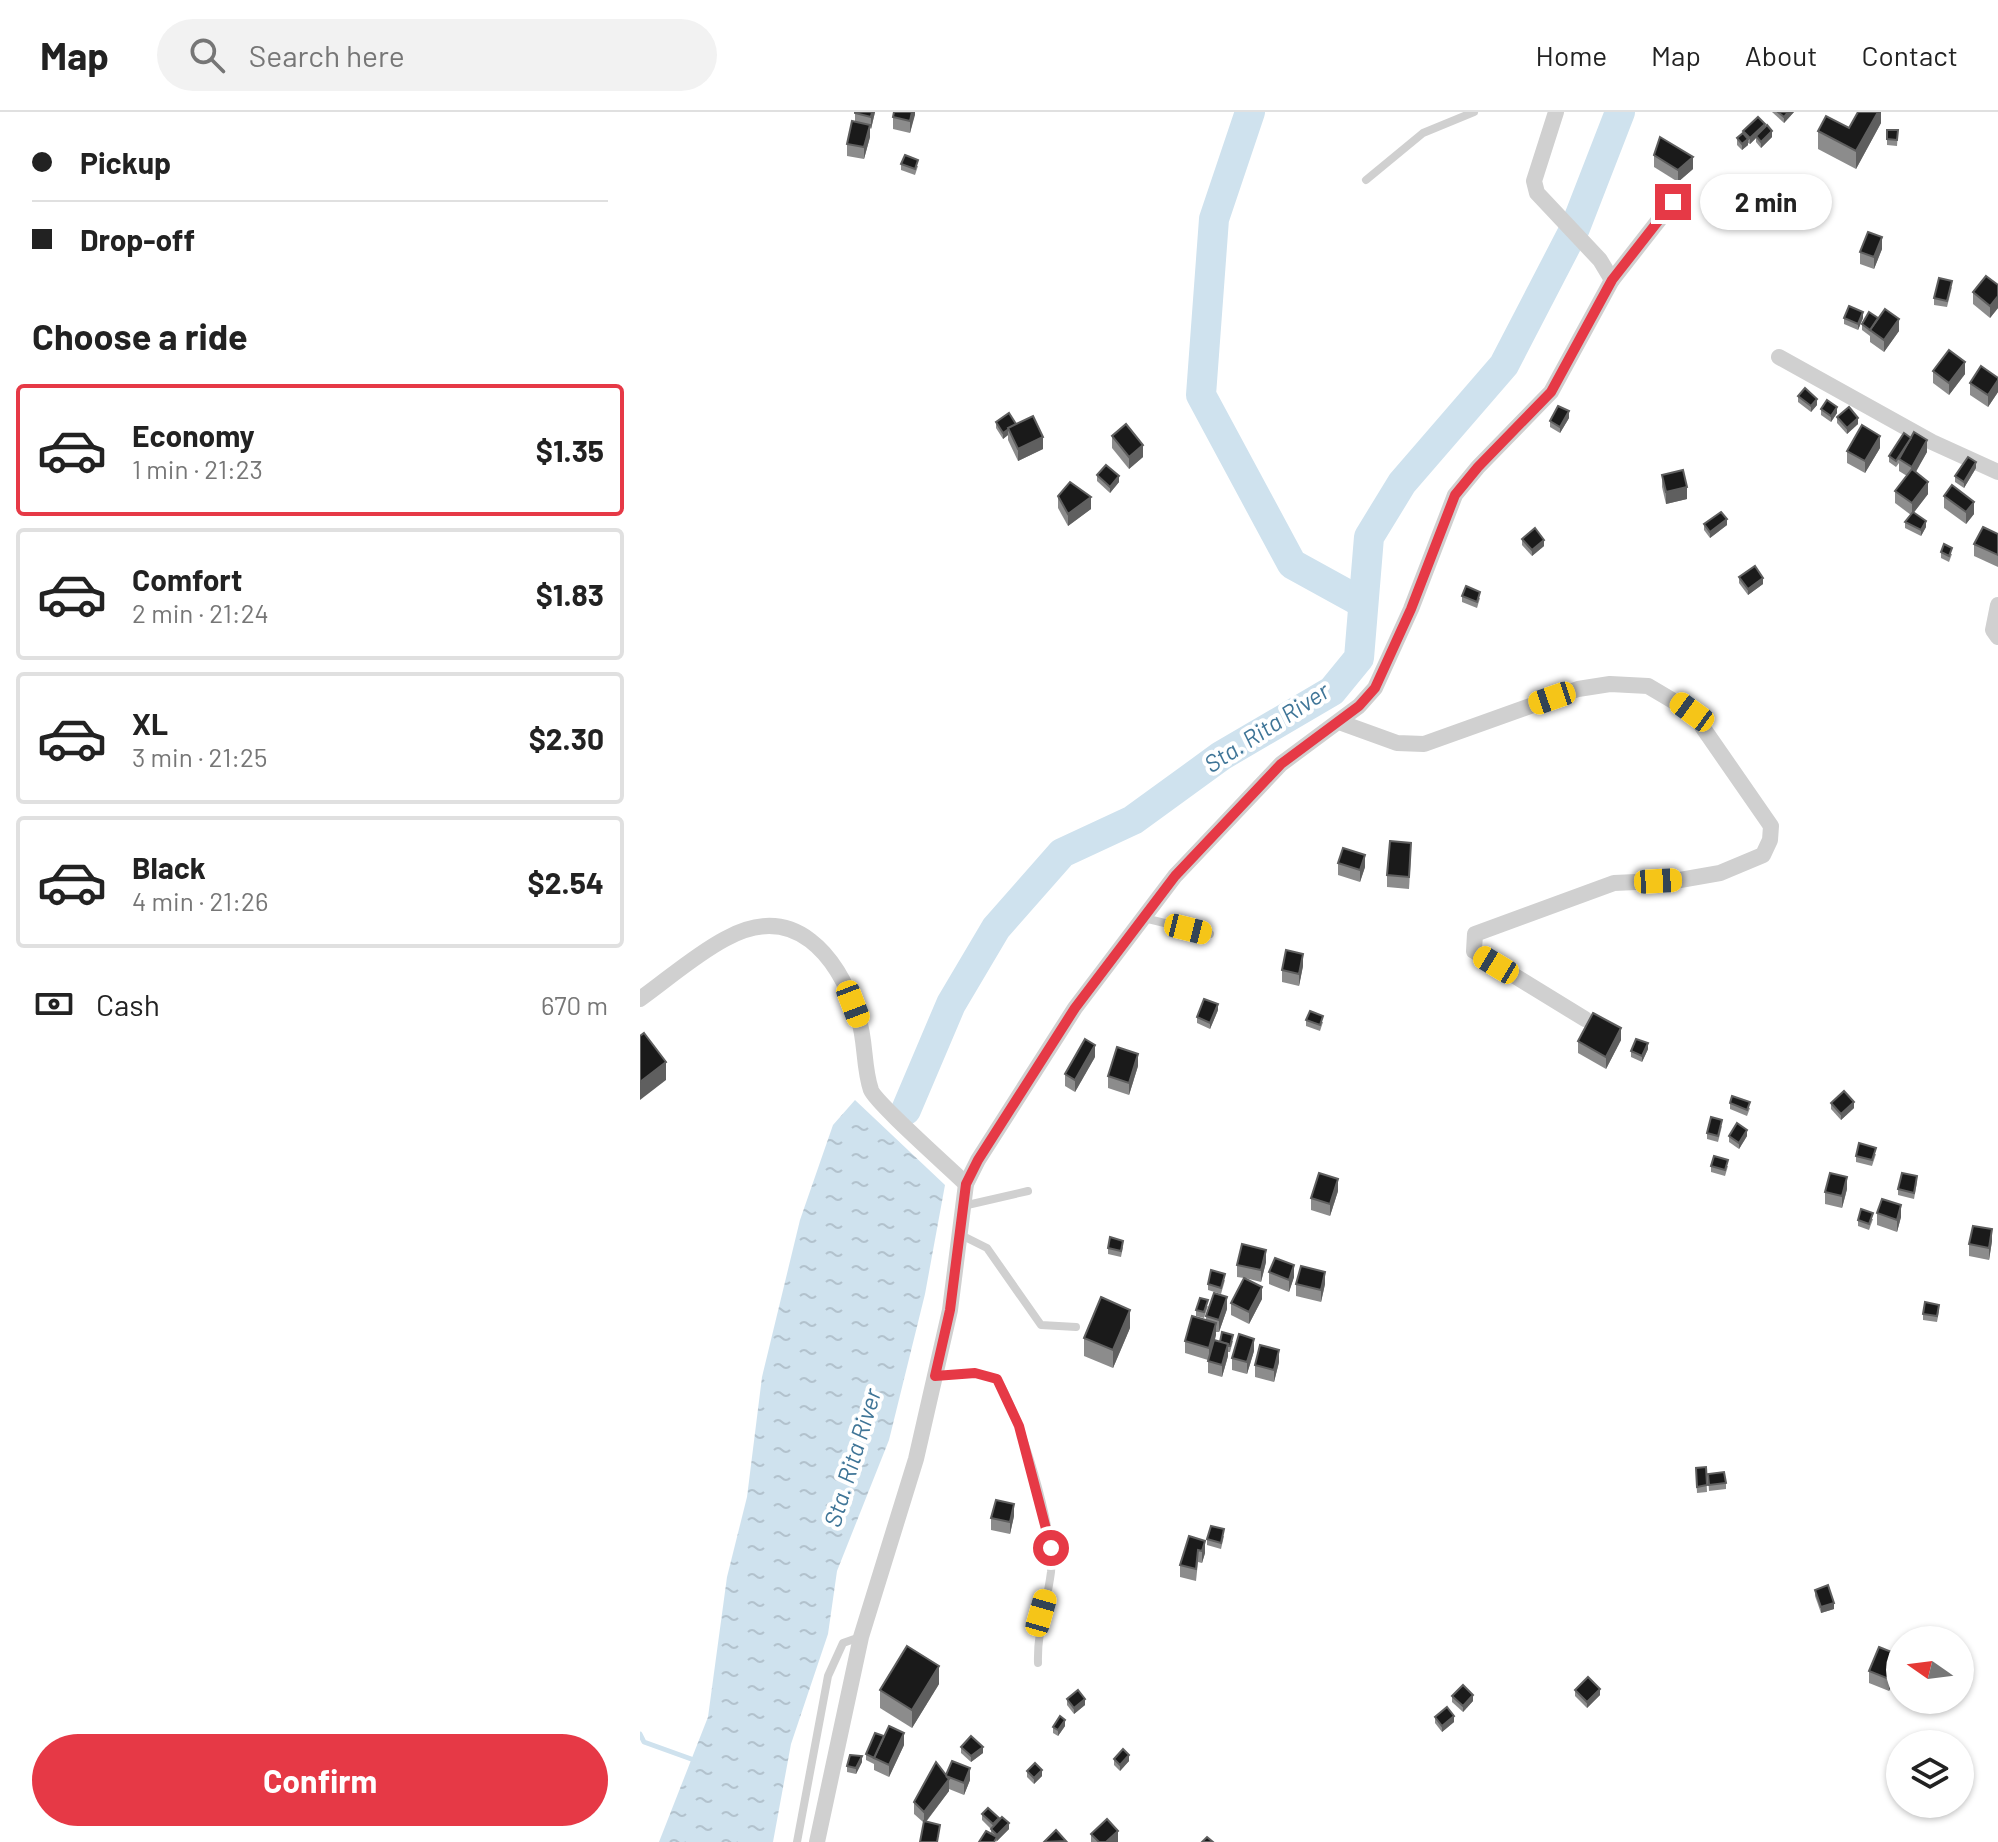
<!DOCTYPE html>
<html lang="en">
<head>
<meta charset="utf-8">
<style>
  :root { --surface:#fff; --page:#f2f2f2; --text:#222; --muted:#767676; --line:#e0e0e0; --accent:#e63946 }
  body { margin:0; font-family:Barlow,sans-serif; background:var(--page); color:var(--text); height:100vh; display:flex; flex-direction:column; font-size:30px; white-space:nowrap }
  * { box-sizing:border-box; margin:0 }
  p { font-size:26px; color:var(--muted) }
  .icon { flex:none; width:44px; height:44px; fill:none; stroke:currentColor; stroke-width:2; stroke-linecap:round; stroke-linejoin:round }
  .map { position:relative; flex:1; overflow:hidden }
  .panel { display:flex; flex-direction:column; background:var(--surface); width:640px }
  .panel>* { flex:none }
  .hud { display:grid; align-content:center; height:176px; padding:0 32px; background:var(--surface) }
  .needle { width:52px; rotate:284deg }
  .tools { position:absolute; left:1246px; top:1514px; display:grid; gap:16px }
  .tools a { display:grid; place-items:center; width:88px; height:88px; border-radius:50%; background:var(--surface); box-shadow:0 2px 6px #0004; font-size:40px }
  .end { position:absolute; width:36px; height:36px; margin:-18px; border:10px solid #e63946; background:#fff; box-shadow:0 0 0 4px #fff }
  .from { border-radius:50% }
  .bubble { position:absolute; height:56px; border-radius:28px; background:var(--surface); box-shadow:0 2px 6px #0004; font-size:26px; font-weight:700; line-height:56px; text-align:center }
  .car { position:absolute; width:24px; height:48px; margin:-24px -12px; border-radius:10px; box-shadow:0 0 6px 2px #0007; background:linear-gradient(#f5c518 24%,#345 0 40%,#f5c518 0 76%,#345 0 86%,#f5c518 0) }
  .hud b { display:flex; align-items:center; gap:28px; height:76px; font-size:30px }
  .hud b+b { border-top:2px solid var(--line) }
  .hud i { width:20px; height:20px; background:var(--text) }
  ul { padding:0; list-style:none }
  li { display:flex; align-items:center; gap:24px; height:132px; margin:0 16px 12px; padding:0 16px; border:4px solid var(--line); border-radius:8px }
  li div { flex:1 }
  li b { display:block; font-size:30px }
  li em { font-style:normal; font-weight:700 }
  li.selected { border-color:var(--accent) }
  li>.icon { width:72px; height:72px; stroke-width:1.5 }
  h2 { padding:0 32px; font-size:36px; line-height:96px }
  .pay { display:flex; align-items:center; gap:20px; height:88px; padding:0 32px; font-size:30px }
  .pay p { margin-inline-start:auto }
  .primary-button { display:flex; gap:16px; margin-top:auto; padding:16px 32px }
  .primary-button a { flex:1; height:92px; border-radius:48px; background:var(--accent); color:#fff; font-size:32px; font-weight:700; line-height:92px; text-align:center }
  header { display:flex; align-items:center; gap:48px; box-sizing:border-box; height:112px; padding:0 40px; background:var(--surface); border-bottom:2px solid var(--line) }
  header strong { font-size:38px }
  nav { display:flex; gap:44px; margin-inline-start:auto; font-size:28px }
  .search { width:560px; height:72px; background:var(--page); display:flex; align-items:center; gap:20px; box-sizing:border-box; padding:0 28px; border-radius:44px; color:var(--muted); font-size:30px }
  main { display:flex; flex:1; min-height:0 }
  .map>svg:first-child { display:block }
  .water { fill:url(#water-ripples) }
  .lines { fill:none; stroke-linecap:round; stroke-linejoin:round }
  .stream { stroke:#cfe2ee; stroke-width:5 }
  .river { stroke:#cfe2ee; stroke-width:30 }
  .service { stroke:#d0d0d0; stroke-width:8 }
  .minor { stroke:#d0d0d0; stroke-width:16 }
  .wall { fill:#8c8c8c }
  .shaded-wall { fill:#5f5f5f }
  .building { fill:#1a1a1a; stroke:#5f5f5f; stroke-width:2 }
  .route { stroke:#e63946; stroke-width:10 }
  .labels { text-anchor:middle; stroke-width:8; stroke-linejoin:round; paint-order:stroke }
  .water-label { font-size:24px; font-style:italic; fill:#3f7597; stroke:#fff }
</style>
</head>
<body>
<header>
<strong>Map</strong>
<div class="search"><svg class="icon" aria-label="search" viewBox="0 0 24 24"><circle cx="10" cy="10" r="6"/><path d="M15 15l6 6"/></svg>Search here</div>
<nav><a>Home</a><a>Map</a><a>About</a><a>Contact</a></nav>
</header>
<main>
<section class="panel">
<div class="hud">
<b><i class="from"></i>Pickup</b>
<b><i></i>Drop-off</b>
</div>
<h2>Choose a ride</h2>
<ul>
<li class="selected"><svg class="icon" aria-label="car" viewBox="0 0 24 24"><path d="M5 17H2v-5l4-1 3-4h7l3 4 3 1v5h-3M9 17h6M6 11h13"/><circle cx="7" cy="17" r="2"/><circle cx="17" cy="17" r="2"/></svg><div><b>Economy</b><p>1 min · 21:23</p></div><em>$1.35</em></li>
<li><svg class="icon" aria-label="car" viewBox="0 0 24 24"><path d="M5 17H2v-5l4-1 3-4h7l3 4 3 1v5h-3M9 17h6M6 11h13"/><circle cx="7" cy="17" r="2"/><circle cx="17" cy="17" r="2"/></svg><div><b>Comfort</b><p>2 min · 21:24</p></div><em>$1.83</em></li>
<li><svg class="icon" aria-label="car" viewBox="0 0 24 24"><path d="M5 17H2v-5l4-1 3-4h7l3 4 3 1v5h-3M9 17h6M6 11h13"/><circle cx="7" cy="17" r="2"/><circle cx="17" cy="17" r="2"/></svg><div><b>XL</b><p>3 min · 21:25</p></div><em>$2.30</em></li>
<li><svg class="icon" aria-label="car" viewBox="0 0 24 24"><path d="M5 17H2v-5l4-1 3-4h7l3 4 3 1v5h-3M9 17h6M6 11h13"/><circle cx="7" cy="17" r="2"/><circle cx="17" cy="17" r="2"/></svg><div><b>Black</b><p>4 min · 21:26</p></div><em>$2.54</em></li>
</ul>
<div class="pay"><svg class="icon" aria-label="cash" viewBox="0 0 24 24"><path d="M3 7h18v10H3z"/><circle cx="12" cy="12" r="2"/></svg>Cash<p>670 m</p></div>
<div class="primary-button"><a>Confirm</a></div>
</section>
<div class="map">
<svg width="1358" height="1730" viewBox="0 0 1358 1730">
  <defs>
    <pattern id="water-ripples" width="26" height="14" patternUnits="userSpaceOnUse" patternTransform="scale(2)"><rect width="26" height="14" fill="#cfe2ee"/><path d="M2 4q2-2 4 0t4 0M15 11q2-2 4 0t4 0" fill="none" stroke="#b2c2cd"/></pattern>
  </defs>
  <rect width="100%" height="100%" fill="#fff"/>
  <!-- water -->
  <path class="water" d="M215 988 305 1073 285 1182 249 1328 197 1459 188 1522 151 1632 133 1730H19L68 1605 87 1465 107 1385 122 1265 160 1108 193 1013Z"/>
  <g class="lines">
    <!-- stream -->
    <path class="stream" d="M0 1622 4 1630 54 1648"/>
    <!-- river -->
    <g class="river">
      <path d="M610 0 574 107 561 283 652 452 721 490"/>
      <path d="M266 998 311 892 356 816 422 741 493 708 581 644 692 579 719 546 729 425 762 371 864 253 935 116 980 0"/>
    </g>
    <!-- service -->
    <g class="service">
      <path d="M726 68 783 21 834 0"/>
      <path d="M504 806 570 822"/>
      <path d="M323 1094 388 1079"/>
      <path d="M321 1123 347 1136 401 1213 436 1215"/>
      <path d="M295 1264 335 1261 357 1267C380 1303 415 1419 411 1460 407 1492 397 1518 398 1551"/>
      <path d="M157 1730 188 1564 203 1531 220 1525"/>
    </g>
    <!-- minor -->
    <g class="minor">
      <path d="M972 168 1033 90"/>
      <path d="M1139 245 1292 330 1358 360"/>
      <path d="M1358 493 1353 518 1358 525"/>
      <path d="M699 610 757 631 784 632 938 577 970 572 1008 574 1052 600 1131 714 1130 728 1123 743 1080 761 1040 768 974 771 835 822 834 839 945 907"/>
      <path d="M0 887C28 867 55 843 85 827 155 788 198 844 218 905 226 928 223 955 231 978 236 991 311 1057 326 1072"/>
      <path d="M177 1730 221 1525 276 1347 310 1198 326 1072 338 1048 435 896 535 764 641 652 719 594 735 576 771 497 815 383 838 355 911 280 972 168 960 148 897 81 894 69 916 0"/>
    </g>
  </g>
  <!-- wall -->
  <g class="wall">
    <path d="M215 0H235L231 17 230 16V25L224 47 207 44V32L215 9Z"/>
    <path d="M275 0 270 21 253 17V5Z"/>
    <path d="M1132 0H1154L1144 11Z"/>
    <path d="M1241 0V11L1216 57 1178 37V19L1209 16Z"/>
    <path d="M1125 16 1132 25 1121 36 1116 30V26L1110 32 1108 31V33L1102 38 1097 33V26L1103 21V19Z"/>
    <path d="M1247 18H1258L1257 34 1247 33Z"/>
    <path d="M1014 43 1053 57 1038 70 1014 55Z"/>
    <path d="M261 52 278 54 275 63 261 58Z"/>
    <path d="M1242 137 1234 157 1220 152V140Z"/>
    <path d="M1358 173V196L1350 206 1333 192V180Z"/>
    <path d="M1312 175 1307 195 1294 193V186Z"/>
    <path d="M1204 206H1223L1218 218 1204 212Z"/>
    <path d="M1222 212 1259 219 1244 240 1230 230V224L1222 218Z"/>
    <path d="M1293 259 1325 262 1309 283 1293 271Z"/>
    <path d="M1358 266V280L1348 295 1330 283V271Z"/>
    <path d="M1158 284 1177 293 1171 300 1158 290Z"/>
    <path d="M1181 297 1197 301 1191 310 1181 303Z"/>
    <path d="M1197 305 1218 312 1207 322 1197 311Z"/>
    <path d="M929 306 920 321 910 315V309Z"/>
    <path d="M356 310 376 312 403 337 378 349 368 328V323L363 327 356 316Z"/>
    <path d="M472 324 503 345 489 357 472 336Z"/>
    <path d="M1240 336 1225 361 1207 351V339Z"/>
    <path d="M1287 340 1275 360 1288 382 1274 400 1286 415 1281 424 1265 416V410L1271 403 1255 391V379L1267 364 1259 359V351L1256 355 1249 350V344Z"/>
    <path d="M1336 356 1324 376 1315 370V364Z"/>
    <path d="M457 363 479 370 470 381 457 369Z"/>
    <path d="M1022 363 1047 387 1026 392 1022 375Z"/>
    <path d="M418 384 451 397 428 414 418 396Z"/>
    <path d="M1304 384 1334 402 1326 412 1304 396Z"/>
    <path d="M1064 412 1087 413 1070 426 1064 418Z"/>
    <path d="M1358 422V455L1334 444V432Z"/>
    <path d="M882 427 904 434 892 444 882 433Z"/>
    <path d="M1301 440 1312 442 1309 450 1301 446Z"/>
    <path d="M1099 465 1123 472 1108 483 1099 471Z"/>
    <path d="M822 484 840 486 837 496 822 490Z"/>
    <path d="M771 743 769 777 747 775V763Z"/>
    <path d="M698 751 725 755 720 770 698 763Z"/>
    <path d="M663 854 659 874 642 870V858Z"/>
    <path d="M578 898 570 917 557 911V905Z"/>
    <path d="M666 908 683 910 680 919 666 914Z"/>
    <path d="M981 928 966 957 938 941V929Z"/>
    <path d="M1008 937 1002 950 991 945V939Z"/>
    <path d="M455 945 435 980 425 974V962Z"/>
    <path d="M498 954 489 983 468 976V964Z"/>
    <path d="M1090 991 1110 996 1107 1004 1090 997Z"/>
    <path d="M1191 991 1214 996 1201 1008 1191 997Z"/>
    <path d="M1082 1014 1078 1030 1067 1027V1021Z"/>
    <path d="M1089 1024H1107L1099 1037 1089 1030Z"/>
    <path d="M1236 1042 1232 1054 1216 1050V1044Z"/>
    <path d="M1071 1054H1088L1085 1064 1071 1060Z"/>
    <path d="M1277 1070 1274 1087 1258 1083V1077Z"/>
    <path d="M1207 1077 1202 1096 1185 1092V1080Z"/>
    <path d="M698 1079 690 1104 671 1098V1086Z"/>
    <path d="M1237 1101 1261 1105 1257 1120 1237 1113Z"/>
    <path d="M1233 1107 1229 1118 1218 1114V1108Z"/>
    <path d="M1352 1129 1349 1148 1329 1144V1132Z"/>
    <path d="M483 1135 481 1145 468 1142V1136Z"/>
    <path d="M626 1150 621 1170 605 1166 622 1187 609 1212 591 1203V1191L604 1166 597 1165V1153Z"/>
    <path d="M629 1160 654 1165 649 1180 629 1172Z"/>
    <path d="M585 1168 581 1182 568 1178V1172Z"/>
    <path d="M656 1172H685L681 1190 656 1184Z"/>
    <path d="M568 1194 564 1206 556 1204V1198Z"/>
    <path d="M587 1197 579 1220H576L575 1228 580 1230 593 1229 590 1240H588V1244L582 1265 568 1261V1248L545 1241V1229L566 1208V1204Z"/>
    <path d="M1299 1199 1297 1210 1283 1208V1202Z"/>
    <path d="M490 1216 473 1256 444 1244V1226Z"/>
    <path d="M614 1239 607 1262 592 1258V1246Z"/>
    <path d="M639 1250 634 1270 615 1265V1253Z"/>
    <path d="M1066 1355 1067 1380 1057 1381 1056 1356Z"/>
    <path d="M1068 1362 1086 1371V1377L1069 1379Z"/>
    <path d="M374 1404 370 1422 351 1418V1406Z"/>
    <path d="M549 1424 565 1441 562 1451 558 1450 556 1469 540 1465V1453Z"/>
    <path d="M584 1424 581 1437 567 1433V1427Z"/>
    <path d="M1175 1478 1194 1497 1181 1501 1175 1484Z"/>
    <path d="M1259 1555 1249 1579 1229 1571V1559Z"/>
    <path d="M299 1572 272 1616 240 1596V1578Z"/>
    <path d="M935 1578 960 1583 947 1596 935 1584Z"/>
    <path d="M812 1584 833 1589 823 1600 812 1590Z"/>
    <path d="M427 1587 445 1593 434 1602 427 1593Z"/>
    <path d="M795 1605 814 1610 802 1620 795 1611Z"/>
    <path d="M425 1614 418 1624 413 1621V1615Z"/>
    <path d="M264 1633 249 1665 234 1658V1652L226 1648V1642Z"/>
    <path d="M321 1635 343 1641 331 1650 321 1641Z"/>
    <path d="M474 1647 489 1649 480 1659 474 1653Z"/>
    <path d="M222 1650 216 1662 207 1660V1654Z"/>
    <path d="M387 1659 402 1664 394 1672 387 1665Z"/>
    <path d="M306 1663 330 1668 324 1683 309 1677V1679L286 1710 300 1725 274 1702V1690Z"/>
    <path d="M342 1702 359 1709 369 1717 357 1729V1730L351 1722V1717L342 1708Z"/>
    <path d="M451 1722 478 1730H451Z"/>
  </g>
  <!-- shaded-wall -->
  <g class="shaded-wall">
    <path d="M232 0H235L231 17V5Z"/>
    <path d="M272 0H275V3L270 21V9Z"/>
    <path d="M1148 0H1154L1144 11V5Z"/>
    <path d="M1238 0H1241V11L1216 57V39Z"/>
    <path d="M1125 12V18L1116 24V26L1110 32V26Z"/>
    <path d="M230 13V25L224 47V35Z"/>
    <path d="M1132 19V25L1121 36V30Z"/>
    <path d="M1108 27V33L1102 38V32Z"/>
    <path d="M1053 45V57L1038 70V58Z"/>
    <path d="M1242 125V137L1234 157V145Z"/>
    <path d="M1358 184V196L1350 206V194Z"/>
    <path d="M1223 200V206L1218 218V212Z"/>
    <path d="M1259 207V219L1244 240V228Z"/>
    <path d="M1325 250V262L1309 283V271Z"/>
    <path d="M1358 268V280L1348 295V283Z"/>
    <path d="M1177 287V293L1171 300V294Z"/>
    <path d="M1197 295V301L1191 310V304Z"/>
    <path d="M929 299V306L920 321V315Z"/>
    <path d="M1218 306V312L1207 322V316Z"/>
    <path d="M368 317V323L363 327V321Z"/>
    <path d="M1240 324V336L1225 361V349Z"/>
    <path d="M403 325V337L378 349V337Z"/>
    <path d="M1287 328V340L1272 367V355Z"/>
    <path d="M503 333V345L489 357V345Z"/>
    <path d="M1336 350V356L1324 376V370Z"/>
    <path d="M479 364V370L470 381V375Z"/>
    <path d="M1288 370V382L1272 403V391Z"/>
    <path d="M1047 375V387L1026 392V380Z"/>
    <path d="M451 385V397L428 414V402Z"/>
    <path d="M1334 390V402L1326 412V400Z"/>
    <path d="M1087 407V413L1070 426V420Z"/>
    <path d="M1286 409V415L1281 424V418Z"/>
    <path d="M904 428V434L892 444V438Z"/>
    <path d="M1123 466V472L1108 483V477Z"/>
    <path d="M725 743V755L720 770V758Z"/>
    <path d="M663 842V854L659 874V862Z"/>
    <path d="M578 892V898L570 917V911Z"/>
    <path d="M981 916V928L966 957V945Z"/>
    <path d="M1008 931V937L1002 950V944Z"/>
    <path d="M455 933V945L435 980V968Z"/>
    <path d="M498 942V954L489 983V971Z"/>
    <path d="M26 950V968L0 988V970Z"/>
    <path d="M1214 990V996L1201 1008V1002Z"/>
    <path d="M1107 1018V1024L1099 1037V1031Z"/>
    <path d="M1207 1065V1077L1202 1096V1084Z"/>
    <path d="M698 1067V1079L690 1104V1092Z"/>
    <path d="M1261 1093V1105L1257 1120V1108Z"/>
    <path d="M1352 1117V1129L1349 1148V1136Z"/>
    <path d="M626 1138V1150L621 1170V1158Z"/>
    <path d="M654 1153V1165L649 1180V1168Z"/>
    <path d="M685 1160V1172L681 1190V1178Z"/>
    <path d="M622 1175V1187L609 1212V1200Z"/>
    <path d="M587 1185V1197L579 1220V1208Z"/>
    <path d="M490 1198V1216L473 1256V1238Z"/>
    <path d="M576 1211V1223L569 1248V1236Z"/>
    <path d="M614 1227V1239L607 1262V1250Z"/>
    <path d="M588 1232V1244L582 1265V1253Z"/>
    <path d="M639 1238V1250L634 1270V1258Z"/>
    <path d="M374 1392V1404L370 1422V1410Z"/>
    <path d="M565 1429V1441L562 1451V1439Z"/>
    <path d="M1194 1491V1497L1181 1501V1495Z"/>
    <path d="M1259 1543V1555L1249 1579V1567Z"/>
    <path d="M299 1554V1572L272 1616V1598Z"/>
    <path d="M960 1577V1583L947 1596V1590Z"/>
    <path d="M833 1583V1589L823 1600V1594Z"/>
    <path d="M445 1587V1593L434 1602V1596Z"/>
    <path d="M814 1604V1610L802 1620V1614Z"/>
    <path d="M425 1608V1614L418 1624V1618Z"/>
    <path d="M264 1621V1633L249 1665V1653Z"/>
    <path d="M343 1635V1641L331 1650V1644Z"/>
    <path d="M489 1643V1649L480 1659V1653Z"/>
    <path d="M222 1644V1650L216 1662V1656Z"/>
    <path d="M330 1656V1668L324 1683V1671Z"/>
    <path d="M402 1658V1664L394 1672V1666Z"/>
    <path d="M309 1667V1679L284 1712V1700Z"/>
    <path d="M369 1711V1717L357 1729V1723Z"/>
    <path d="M478 1719V1730H466Z"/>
  </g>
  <!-- building -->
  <g class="building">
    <path d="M215 0H232L231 5 215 1Z"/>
    <path d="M254 0H272L270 9 253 5Z"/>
    <path d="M1138 0H1148L1144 5Z"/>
    <path d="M1218 0H1238L1216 39 1178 19 1186 4 1209 16Z"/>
    <path d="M1118 5 1125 12 1110 26 1103 19Z"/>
    <path d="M212 9 230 13 224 35 207 32Z"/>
    <path d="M1127 13 1132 19 1121 30 1116 24Z"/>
    <path d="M1247 18H1258L1257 28 1247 27Z"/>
    <path d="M1103 21 1108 27 1102 32 1097 26Z"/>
    <path d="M1020 25 1053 45 1038 58 1014 43Z"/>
    <path d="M265 43 278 48 275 57 261 52Z"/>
    <path d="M1228 120 1242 125 1234 145 1220 140Z"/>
    <path d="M1346 164 1358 173V184L1350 194 1333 180Z"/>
    <path d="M1299 166 1312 169 1307 189 1294 186Z"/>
    <path d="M1209 194 1223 200 1218 212 1204 206Z"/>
    <path d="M1245 197 1259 207 1244 228 1230 218Z"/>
    <path d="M1229 200 1238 206 1230 218 1222 212Z"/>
    <path d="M1309 238 1325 250 1309 271 1293 259Z"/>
    <path d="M1341 254 1358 266V268L1348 283 1330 271Z"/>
    <path d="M1165 276 1177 287 1171 294 1158 284Z"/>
    <path d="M1187 288 1197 295 1191 304 1181 297Z"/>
    <path d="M918 294 929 299 920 315 910 309Z"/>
    <path d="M1209 295 1218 306 1207 316 1197 305Z"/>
    <path d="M369 301 376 312 363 321 356 310Z"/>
    <path d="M393 304 403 325 378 337 368 316Z"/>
    <path d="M486 312 503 333 489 345 472 324Z"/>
    <path d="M1222 313 1240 324 1225 349 1207 339Z"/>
    <path d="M1274 320 1287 328 1272 355 1259 347Z"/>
    <path d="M1264 321 1271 326 1256 349 1249 344Z"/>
    <path d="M1328 345 1336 350 1324 370 1315 364Z"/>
    <path d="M466 353 479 364 470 375 457 363Z"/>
    <path d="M1272 357 1288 370 1272 391 1255 379Z"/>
    <path d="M1043 358 1047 375 1026 380 1022 363Z"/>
    <path d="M430 370 451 385 428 402 418 384Z"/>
    <path d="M1312 373 1334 390 1326 400 1304 384Z"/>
    <path d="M1081 400 1087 407 1070 420 1064 412Z"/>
    <path d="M1273 400 1286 409 1281 418 1265 410Z"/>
    <path d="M1343 415 1358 422V443L1334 432Z"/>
    <path d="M895 416 904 428 892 438 882 427Z"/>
    <path d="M1304 432 1312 436 1309 444 1301 440Z"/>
    <path d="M1115 454 1123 466 1108 477 1099 465Z"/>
    <path d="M826 474 840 480 837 490 822 484Z"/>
    <path d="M750 729 771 731 769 765 747 763Z"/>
    <path d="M703 736 725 743 720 758 698 751Z"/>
    <path d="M646 838 663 842 659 862 642 858Z"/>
    <path d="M564 887 578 892 570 911 557 905Z"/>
    <path d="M670 899 683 904 680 913 666 908Z"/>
    <path d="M953 901 981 916 966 945 938 929Z"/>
    <path d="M4 921 26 950 0 970V924Z"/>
    <path d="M445 927 455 933 435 968 425 962Z"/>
    <path d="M996 927 1008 931 1002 944 991 939Z"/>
    <path d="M477 935 498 942 489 971 468 964Z"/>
    <path d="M1204 979 1214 990 1201 1002 1191 991Z"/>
    <path d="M1092 984 1110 990 1107 998 1090 991Z"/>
    <path d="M1071 1005 1082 1008 1078 1024 1067 1021Z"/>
    <path d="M1097 1011 1107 1018 1099 1031 1089 1024Z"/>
    <path d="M1219 1031 1236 1036 1232 1048 1216 1044Z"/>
    <path d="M1074 1044 1088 1048 1085 1058 1071 1054Z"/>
    <path d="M679 1061 698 1067 690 1092 671 1086Z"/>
    <path d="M1190 1061 1207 1065 1202 1084 1185 1080Z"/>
    <path d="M1262 1061 1277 1064 1274 1081 1258 1077Z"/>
    <path d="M1242 1087 1261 1093 1257 1108 1237 1101Z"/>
    <path d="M1221 1097 1233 1101 1229 1112 1218 1108Z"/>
    <path d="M1333 1114 1352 1117 1349 1136 1329 1132Z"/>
    <path d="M470 1125 483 1129 481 1139 468 1136Z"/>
    <path d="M602 1132 626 1138 621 1158 597 1153Z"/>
    <path d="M635 1146 654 1153 649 1168 629 1160Z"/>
    <path d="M661 1154 685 1160 681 1178 656 1172Z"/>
    <path d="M571 1158 585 1162 581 1176 568 1172Z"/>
    <path d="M604 1166 622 1175 609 1200 591 1191Z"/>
    <path d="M574 1181 587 1185 579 1208 566 1204Z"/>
    <path d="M461 1185 490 1198 473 1238 444 1226Z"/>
    <path d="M560 1186 568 1188 564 1200 556 1198Z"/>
    <path d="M1285 1190 1299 1193 1297 1204 1283 1202Z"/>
    <path d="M552 1204 576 1211 569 1236 545 1229Z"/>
    <path d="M582 1220 593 1223 590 1234H588V1232L580 1230Z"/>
    <path d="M599 1222 614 1227 607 1250 592 1246Z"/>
    <path d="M574 1228 588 1232 582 1253 568 1249Z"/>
    <path d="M620 1233 639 1238 634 1258 615 1253Z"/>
    <path d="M1066 1355 1067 1373 1057 1375 1056 1356Z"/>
    <path d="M1084 1360 1086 1371 1069 1373 1068 1362Z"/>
    <path d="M356 1388 374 1392 370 1410 351 1406Z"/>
    <path d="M571 1414 584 1417 581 1431 567 1427Z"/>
    <path d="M549 1424 565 1429 562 1439 558 1438 556 1457 540 1453Z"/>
    <path d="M1188 1473 1194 1491 1181 1495 1175 1478Z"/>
    <path d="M267 1534 299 1554 272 1598 240 1578Z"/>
    <path d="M1239 1535 1259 1543 1249 1567 1229 1559Z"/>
    <path d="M948 1565 960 1577 947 1590 935 1578Z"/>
    <path d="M823 1573 833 1583 823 1594 812 1584Z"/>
    <path d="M438 1578 445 1587 434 1596 427 1587Z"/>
    <path d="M807 1595 814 1604 802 1614 795 1605Z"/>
    <path d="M420 1604 425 1608 418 1618 413 1615Z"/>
    <path d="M249 1614 264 1621 249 1653 234 1646Z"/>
    <path d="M235 1621 244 1624 234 1646 226 1642Z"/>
    <path d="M331 1624 343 1635 331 1644 321 1635Z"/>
    <path d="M483 1637 489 1643 480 1653 474 1647Z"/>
    <path d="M210 1643 222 1644 216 1656 207 1654Z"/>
    <path d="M312 1649 330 1656 324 1671 306 1664 309 1667 284 1700 274 1690 296 1650 306 1663Z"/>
    <path d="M395 1651 402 1658 394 1666 387 1659Z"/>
    <path d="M348 1696 359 1706 353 1712 342 1702Z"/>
    <path d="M362 1705 369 1711 357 1723 351 1717Z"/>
    <path d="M467 1707 478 1719 466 1730H459L451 1722Z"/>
    <path d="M284 1709 300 1713 297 1730H280Z"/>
    <path d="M416 1718 426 1729 404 1730Z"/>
    <path d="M346 1719 357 1725 354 1730H339Z"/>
    <path d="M567 1725 573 1730H562Z"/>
  </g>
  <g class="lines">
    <!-- route -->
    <path class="route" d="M411 1436 379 1314 357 1267 335 1261 295 1264 310 1198 326 1072 338 1048 435 896 535 764 641 652 719 594 735 576 771 497 815 383 838 355 911 280 972 168 1033 90"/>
  </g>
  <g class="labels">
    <!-- water labels -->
    <g class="water-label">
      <text transform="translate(627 616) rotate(-33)" y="8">Sta. Rita River</text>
      <text transform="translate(213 1346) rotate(-73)" y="8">Sta. Rita River</text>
    </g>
  </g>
</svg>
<div class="tools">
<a><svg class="needle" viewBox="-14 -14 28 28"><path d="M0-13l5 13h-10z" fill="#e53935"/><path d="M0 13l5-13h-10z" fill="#767676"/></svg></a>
<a><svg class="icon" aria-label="layers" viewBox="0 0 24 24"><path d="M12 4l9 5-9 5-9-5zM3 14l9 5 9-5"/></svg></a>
</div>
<i class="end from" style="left:411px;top:1436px"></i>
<i class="end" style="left:1033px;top:90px"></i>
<div class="bubble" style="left:1060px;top:62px;width:132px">2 min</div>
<i class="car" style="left:912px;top:586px;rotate:251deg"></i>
<i class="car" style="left:1052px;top:600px;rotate:306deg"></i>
<i class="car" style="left:1018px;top:769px;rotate:87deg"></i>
<i class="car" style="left:548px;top:817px;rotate:104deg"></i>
<i class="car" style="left:856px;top:853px;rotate:301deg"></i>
<i class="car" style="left:213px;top:892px;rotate:159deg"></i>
<i class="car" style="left:401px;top:1501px;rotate:16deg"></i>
</div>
</main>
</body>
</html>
